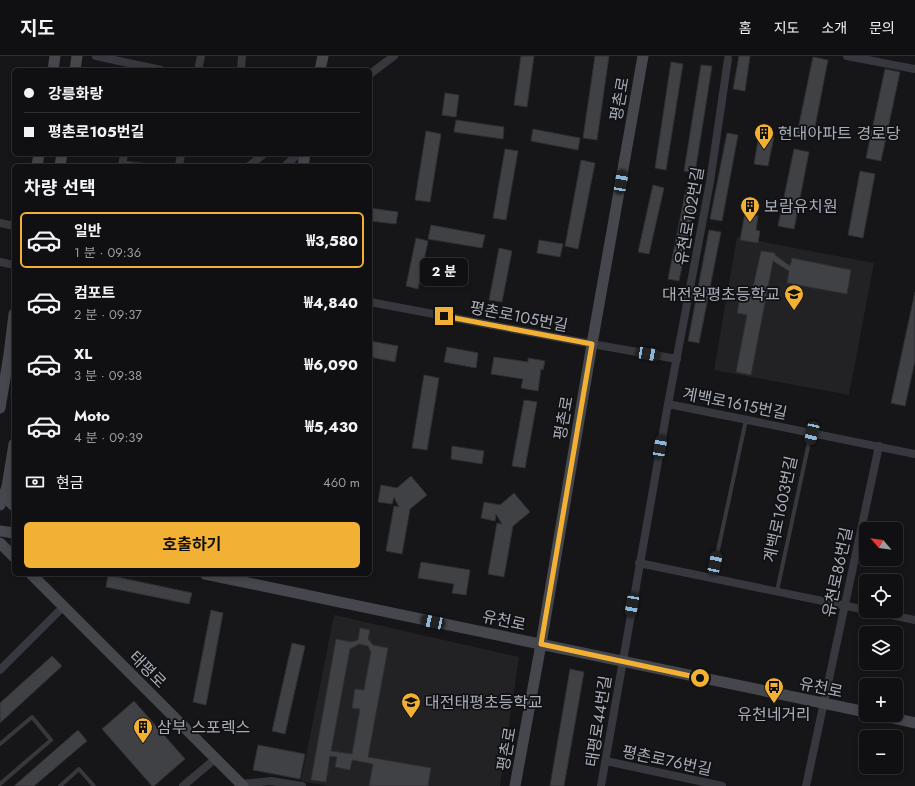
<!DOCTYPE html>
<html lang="ko">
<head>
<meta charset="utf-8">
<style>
  :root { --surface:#101012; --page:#1e1e20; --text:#f1f3f6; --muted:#9c9d9f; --line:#303032; --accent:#f2b134 }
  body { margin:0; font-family:Jost,"Noto Sans KR",sans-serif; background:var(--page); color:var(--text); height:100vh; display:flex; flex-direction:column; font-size:15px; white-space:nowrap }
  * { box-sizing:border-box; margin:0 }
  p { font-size:13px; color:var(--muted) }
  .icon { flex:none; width:22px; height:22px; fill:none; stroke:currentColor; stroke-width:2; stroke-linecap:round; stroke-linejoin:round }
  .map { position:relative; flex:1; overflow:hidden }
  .drawer { position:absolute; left:12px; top:108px; width:360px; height:412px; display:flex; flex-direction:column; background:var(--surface); border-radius:6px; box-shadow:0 2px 6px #0003,0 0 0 1px var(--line) }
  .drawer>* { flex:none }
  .hud { position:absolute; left:12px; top:12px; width:360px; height:88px; border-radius:6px; box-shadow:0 2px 6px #0003,0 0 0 1px var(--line); display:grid; align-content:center; height:88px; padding:0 12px; background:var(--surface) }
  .needle { width:26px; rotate:298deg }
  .controls { position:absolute; left:859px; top:466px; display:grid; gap:8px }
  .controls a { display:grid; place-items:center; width:44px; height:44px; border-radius:6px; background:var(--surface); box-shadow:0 2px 6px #0003,0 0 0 1px var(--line); font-size:20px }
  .end { position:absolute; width:18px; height:18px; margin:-9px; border:5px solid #f2b134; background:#111; box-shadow:0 0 0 2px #111 }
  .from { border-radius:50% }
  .bubble { position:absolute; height:28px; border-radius:6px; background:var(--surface); box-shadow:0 2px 6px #0003,0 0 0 1px var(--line); font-size:13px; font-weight:700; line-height:28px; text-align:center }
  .car { position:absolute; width:12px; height:24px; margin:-12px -6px; border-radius:5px; box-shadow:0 0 3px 1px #0007; background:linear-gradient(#222 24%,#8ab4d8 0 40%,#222 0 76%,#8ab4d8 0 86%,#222 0) }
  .hud b { display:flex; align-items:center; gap:14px; height:38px; font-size:15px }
  .hud b+b { border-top:1px solid var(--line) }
  .hud i { width:10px; height:10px; background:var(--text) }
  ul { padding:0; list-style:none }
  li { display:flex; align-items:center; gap:12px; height:56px; margin:0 8px 6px; padding:0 4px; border:2px solid transparent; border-radius:6px }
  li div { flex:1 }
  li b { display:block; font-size:15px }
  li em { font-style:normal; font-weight:700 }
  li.selected { border-color:var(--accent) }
  li>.icon { width:36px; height:36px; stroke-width:1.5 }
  h2 { padding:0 12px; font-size:18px; line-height:48px }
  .pay { display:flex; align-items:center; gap:10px; height:44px; padding:0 12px; font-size:15px }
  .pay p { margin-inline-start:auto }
  .button { display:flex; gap:8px; margin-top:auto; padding:8px 12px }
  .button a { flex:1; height:46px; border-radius:6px; background:var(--accent); color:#111; font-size:16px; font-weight:700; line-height:46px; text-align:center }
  header { display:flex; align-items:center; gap:24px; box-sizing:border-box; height:56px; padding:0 20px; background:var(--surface); border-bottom:1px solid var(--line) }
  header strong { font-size:19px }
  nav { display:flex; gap:22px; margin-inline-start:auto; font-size:14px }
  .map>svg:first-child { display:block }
  .built { fill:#222225 }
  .building { fill:#404145; stroke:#303034; fill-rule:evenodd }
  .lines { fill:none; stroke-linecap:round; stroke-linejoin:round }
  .lane { stroke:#37383d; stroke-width:4 }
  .street { stroke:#37383d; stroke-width:8 }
  .secondary { stroke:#45474d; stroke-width:11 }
  .route { stroke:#f2b134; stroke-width:5 }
  .labels { text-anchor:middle; stroke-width:3.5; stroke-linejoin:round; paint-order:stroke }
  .street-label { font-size:16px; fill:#a8adb8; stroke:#111113 }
  .poi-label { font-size:16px; fill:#a8adb8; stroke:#111113; text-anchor:start }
</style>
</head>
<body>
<header>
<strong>지도</strong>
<nav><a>홈</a><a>지도</a><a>소개</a><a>문의</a></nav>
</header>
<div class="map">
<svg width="915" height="730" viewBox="0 0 915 730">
  <rect width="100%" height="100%" fill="#161618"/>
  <!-- built -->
  <g class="built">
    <path d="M737 181 874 207 849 339 714 314Z"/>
    <path d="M334 559 519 601 500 730H327L301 725Z"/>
  </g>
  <!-- building -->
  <g class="building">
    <path d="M521 0H534L527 51 514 49Z"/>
    <path d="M595 0H609L597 84 583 82Z"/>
    <path d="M739 0H750L745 35 733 33Z"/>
    <path d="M813 1 828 4 813 81 797 78Z"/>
    <path d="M671 6 683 8 666 114 655 112Z"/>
    <path d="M701 9 712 10 695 117 684 115Z"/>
    <path d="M885 13 900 16 881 105 866 102Z"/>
    <path d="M445 37 459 39 456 61 442 59Z"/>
    <path d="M456 64 504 71 503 83 454 76Z"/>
    <path d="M533 73 580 82 578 94 531 85Z"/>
    <path d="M426 75 441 78 430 146 415 144Z"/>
    <path d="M727 77 738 79 722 165 710 163Z"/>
    <path d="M759 78 774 81 768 110 754 108Z"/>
    <path d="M505 93 518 95 506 164 493 162Z"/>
    <path d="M794 93 809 96 794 173 778 170Z"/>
    <path d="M581 104 595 107 578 193 565 190Z"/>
    <path d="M123 105 169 110H122Z"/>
    <path d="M860 115 875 118 863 182 848 179Z"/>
    <path d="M653 129 664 132 649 198 638 196Z"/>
    <path d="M686 133 697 135 679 225 668 223Z"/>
    <path d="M370 152 398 156 396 168 370 165Z"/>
    <path d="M745 157 758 160 756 174 760 175 758 187 740 184Z"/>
    <path d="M431 169 485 179 482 192 428 183Z"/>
    <path d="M709 174 721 176 699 287 688 285Z"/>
    <path d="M416 182 428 185 418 233 406 230Z"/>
    <path d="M539 184 563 188 560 201 537 197Z"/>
    <path d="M499 192 512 195 502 246 489 244Z"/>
    <path d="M761 195 775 197V199L790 210 792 202 851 214 847 238 787 227 789 215 773 205 751 319 736 316 747 259 737 257 741 234 752 236Z"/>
    <path d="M915 236V305L905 350 891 347Z"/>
    <path d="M370 285 398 290 395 306 370 301Z"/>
    <path d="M447 291 478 297 476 312 444 306Z"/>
    <path d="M494 301 528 306V302L545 305 543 314 541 313 538 335 521 332 523 323 491 318Z"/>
    <path d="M424 319 439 322 427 394 412 392Z"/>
    <path d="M524 344 537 346 525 412 512 410Z"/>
    <path d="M452 390 484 395 482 408 451 403Z"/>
    <path d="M411 420 427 439 410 453 402 498 386 495 394 450 399 451 394 441 392 448 378 446 381 429 397 432Z"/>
    <path d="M514 437 530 456 513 470 504 521 488 518 497 467 502 468 496 458 495 465 481 462 484 446 500 449Z"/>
    <path d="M421 506 470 514 466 539 452 537 454 528 418 522Z"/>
    <path d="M108 519 192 537 189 548 106 531Z"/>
    <path d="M211 554 223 557 206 649 193 646Z"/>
    <path d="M360 572 370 574 368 583 373 589 388 592 368 701 431 712 428 730H369L373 708 352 704 350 714 335 711 337 701 330 700 326 726 311 724 336 583 351 586 358 584ZM359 588 368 590 371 596 364 634 355 633 352 652 360 653 352 698 331 695 350 593Z"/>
    <path d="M292 587 305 590 285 678 272 675Z"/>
    <path d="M52 600 62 610 0 667V647Z"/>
    <path d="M570 613 584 616 564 730H550Z"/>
    <path d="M134 645 185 703 154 730H152L102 673Z"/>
    <path d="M78 674 87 685 34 730H14Z"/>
    <path d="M258 689 305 698 300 723 253 714Z"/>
  </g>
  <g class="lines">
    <!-- lane -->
    <g class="lane">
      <path d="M712 522 746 364"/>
      <path d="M777 535 811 377"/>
      <path d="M0 688 32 661 51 684 0 728"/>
      <path d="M60 730 79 713 94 730"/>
    </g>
    <!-- street -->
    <g class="street">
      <path d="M96 0 161 14"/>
      <path d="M847 0 915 13"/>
      <path d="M198 14 201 0"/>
      <path d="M241 14 242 0"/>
      <path d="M370 18 394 0"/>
      <path d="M122 110 124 98"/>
      <path d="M179 110 181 98"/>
      <path d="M249 110 264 98"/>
      <path d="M285 110 298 98"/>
      <path d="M0 167 14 170"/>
      <path d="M0 206 14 209"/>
      <path d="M370 246 592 288 677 303"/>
      <path d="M668 348 915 398"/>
      <path d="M639 507 866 554"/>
      <path d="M873 555 915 564"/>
      <path d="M0 614 63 551"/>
      <path d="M606 705 722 730"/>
      <path d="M240 728 271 725 302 730"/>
      <path d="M183 730 215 703"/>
      <path d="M601 730 668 348 710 126 728 3"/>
      <path d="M806 730 879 390"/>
    </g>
    <!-- secondary -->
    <g class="secondary">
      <path d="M53 14 55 0"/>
      <path d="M75 14 77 0"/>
      <path d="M320 14 323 0"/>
      <path d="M37 110 39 98"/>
      <path d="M60 110 62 98"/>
      <path d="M303 110 305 98"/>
      <path d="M0 352 9 299 14 258"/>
      <path d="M7 431 10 446 14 450"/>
      <path d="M0 449 7 431 14 388"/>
      <path d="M0 475 14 477"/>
      <path d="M0 487 14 501"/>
      <path d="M31 518 243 730"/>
      <path d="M205 518 866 656"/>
      <path d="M879 659 915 667"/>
      <path d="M515 730 541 588 592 288 643 0"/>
    </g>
  </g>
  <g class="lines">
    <!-- route -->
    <path class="route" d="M444 260 592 288 541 588 700 622"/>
  </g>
  <!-- icons -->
  <defs>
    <symbol id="building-pin" viewBox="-11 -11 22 30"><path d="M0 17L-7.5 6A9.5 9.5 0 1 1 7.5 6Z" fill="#f2b134" stroke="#111113"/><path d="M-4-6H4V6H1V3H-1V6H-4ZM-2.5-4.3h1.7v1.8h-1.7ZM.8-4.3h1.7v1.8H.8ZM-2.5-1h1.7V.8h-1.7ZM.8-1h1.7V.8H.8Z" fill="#111"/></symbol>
    <symbol id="school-pin" viewBox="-11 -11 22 30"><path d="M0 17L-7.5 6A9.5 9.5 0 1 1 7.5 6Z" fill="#f2b134" stroke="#111113"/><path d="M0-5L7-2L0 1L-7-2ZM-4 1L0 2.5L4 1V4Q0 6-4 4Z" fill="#111"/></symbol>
    <symbol id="bus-pin" viewBox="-11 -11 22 30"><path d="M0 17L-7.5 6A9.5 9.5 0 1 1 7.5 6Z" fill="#f2b134" stroke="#111113"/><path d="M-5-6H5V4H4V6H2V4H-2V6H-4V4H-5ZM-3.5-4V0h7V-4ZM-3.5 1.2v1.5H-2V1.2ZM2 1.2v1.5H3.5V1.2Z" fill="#111"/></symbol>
  </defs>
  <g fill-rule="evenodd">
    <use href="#building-pin" x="753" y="66" width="22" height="30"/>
    <use href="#building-pin" x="739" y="139" width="22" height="30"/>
    <use href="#school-pin" x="783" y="227" width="22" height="30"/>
    <use href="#bus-pin" x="763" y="620" width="22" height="30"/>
    <use href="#school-pin" x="400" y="635" width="22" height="30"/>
    <use href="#building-pin" x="132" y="660" width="22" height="30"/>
  </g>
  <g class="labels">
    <!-- street labels -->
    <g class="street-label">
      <text transform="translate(619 43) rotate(-80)" y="6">평촌로</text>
      <text transform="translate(689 160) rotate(-80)" y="6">유천로102번길</text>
      <text transform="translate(519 260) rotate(11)" y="6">평촌로105번길</text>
      <text transform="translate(735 347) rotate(11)" y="6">계백로1615번길</text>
      <text transform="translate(563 362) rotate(-80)" y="6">평촌로</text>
      <text transform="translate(780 453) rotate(-78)" y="6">계백로1603번길</text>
      <text transform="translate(837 516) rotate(-78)" y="6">유천로86번길</text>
      <text transform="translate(504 564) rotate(12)" y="6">유천로</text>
      <text transform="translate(148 613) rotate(45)" y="6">태평로</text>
      <text transform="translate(821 631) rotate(12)" y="6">유천로</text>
      <text transform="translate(598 665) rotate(-81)" y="6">태평로44번길</text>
      <text transform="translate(506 693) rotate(-80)" y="6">평촌로</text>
      <text transform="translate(667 704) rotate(12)" y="6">평촌로76번길</text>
    </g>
    <!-- poi labels -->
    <g class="poi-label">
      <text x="778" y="83">현대아파트 경로당</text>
      <text x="764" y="156">보람유치원</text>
      <text x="780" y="244" text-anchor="end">대전원평초등학교</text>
      <text x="425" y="652">대전태평초등학교</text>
      <text x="774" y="664" text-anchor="middle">유천네거리</text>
      <text x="157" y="677">삼부 스포렉스</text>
    </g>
  </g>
</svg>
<div class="controls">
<a><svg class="needle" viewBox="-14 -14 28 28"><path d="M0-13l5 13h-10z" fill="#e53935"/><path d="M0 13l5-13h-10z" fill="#9c9d9f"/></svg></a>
<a><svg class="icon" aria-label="locate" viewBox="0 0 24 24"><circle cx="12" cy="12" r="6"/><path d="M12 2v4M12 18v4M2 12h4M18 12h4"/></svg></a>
<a><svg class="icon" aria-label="layers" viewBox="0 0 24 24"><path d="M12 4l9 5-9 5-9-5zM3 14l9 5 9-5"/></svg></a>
<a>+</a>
<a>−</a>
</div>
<i class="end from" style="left:700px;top:622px"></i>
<i class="end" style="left:444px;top:260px"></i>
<div class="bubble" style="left:420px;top:202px;width:48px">2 분</div>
<i class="car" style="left:621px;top:126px;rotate:10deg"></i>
<i class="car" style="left:648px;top:298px;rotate:100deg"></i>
<i class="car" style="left:812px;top:377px;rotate:193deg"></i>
<i class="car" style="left:660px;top:391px;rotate:10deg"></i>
<i class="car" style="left:715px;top:507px;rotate:12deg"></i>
<i class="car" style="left:632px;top:549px;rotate:190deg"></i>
<i class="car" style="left:433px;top:566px;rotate:282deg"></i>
<div class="hud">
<b><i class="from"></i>강릉화랑</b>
<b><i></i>평촌로105번길</b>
</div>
<section class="drawer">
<h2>차량 선택</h2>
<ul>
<li class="selected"><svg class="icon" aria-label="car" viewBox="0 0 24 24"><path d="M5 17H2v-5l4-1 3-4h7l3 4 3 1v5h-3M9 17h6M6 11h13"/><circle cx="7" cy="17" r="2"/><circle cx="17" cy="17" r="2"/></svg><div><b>일반</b><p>1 분 · 09:36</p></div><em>₩3,580</em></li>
<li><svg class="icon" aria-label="car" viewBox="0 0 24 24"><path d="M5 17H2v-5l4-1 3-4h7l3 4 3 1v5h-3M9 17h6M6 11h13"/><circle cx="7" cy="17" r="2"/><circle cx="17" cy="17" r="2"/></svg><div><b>컴포트</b><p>2 분 · 09:37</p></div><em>₩4,840</em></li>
<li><svg class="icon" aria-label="car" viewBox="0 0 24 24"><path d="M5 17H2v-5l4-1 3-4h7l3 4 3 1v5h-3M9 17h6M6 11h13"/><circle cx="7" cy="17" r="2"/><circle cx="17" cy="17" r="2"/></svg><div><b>XL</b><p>3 분 · 09:38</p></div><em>₩6,090</em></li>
<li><svg class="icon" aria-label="car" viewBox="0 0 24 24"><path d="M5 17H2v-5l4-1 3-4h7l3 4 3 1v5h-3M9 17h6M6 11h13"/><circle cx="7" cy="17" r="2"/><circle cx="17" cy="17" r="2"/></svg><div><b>Moto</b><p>4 분 · 09:39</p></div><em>₩5,430</em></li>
</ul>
<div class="pay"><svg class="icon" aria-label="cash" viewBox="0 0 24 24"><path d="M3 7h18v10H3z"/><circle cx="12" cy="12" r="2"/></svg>현금<p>460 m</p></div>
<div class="button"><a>호출하기</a></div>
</section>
</div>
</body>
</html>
